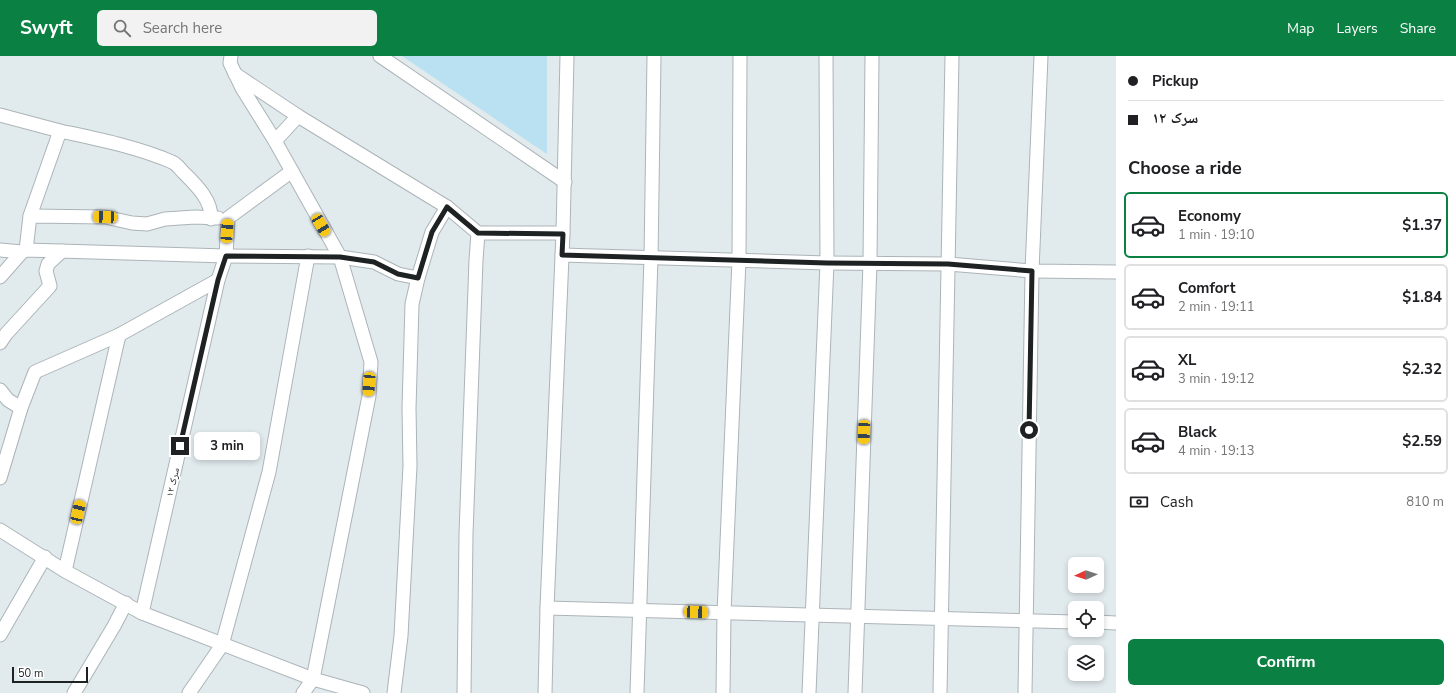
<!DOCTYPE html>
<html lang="en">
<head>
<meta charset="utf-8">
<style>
  :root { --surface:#fff; --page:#f2f2f2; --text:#202124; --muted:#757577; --line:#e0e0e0; --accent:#0b8043 }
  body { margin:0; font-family:"Nunito Sans","Noto Naskh Arabic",sans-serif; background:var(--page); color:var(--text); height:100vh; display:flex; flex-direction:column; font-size:15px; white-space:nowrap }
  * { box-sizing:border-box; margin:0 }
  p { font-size:13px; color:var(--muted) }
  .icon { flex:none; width:22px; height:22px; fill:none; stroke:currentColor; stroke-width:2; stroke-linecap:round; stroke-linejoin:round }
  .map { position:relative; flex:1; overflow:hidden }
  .drawer { display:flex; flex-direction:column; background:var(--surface); width:340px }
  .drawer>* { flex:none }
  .hud { display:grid; align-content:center; height:88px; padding:0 12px; background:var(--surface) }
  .needle { width:26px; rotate:267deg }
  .fabs { position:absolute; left:1068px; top:501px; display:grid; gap:8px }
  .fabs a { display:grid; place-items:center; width:36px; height:36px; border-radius:6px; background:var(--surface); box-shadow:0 2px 6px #0003; font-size:20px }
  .scale { position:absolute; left:12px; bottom:10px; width:76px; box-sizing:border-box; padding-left:4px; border:2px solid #1e2223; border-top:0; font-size:11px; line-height:14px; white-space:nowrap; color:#1e2223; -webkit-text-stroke:3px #fff; paint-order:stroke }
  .end { position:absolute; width:18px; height:18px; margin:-9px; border:5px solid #1e2223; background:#fff; box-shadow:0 0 0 2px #fff }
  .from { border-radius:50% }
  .bubble { position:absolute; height:28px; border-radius:6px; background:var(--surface); box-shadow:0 2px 6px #0003; font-size:13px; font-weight:700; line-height:28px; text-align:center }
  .car { position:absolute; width:12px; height:24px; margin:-12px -6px; border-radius:5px; box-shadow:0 0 3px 1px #0007; background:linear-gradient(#f5c518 24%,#345 0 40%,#f5c518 0 76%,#345 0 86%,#f5c518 0) }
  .hud b { display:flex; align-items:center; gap:14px; height:38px; font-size:15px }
  .hud b+b { border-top:1px solid var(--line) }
  .hud i { width:10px; height:10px; background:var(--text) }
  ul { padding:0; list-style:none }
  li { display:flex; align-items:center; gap:12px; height:66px; margin:0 8px 6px; padding:0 4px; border:2px solid var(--line); border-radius:6px }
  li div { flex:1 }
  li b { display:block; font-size:15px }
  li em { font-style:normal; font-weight:700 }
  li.active { border-color:var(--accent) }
  li>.icon { width:36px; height:36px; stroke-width:1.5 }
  h2 { padding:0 12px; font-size:18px; line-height:48px }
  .pay { display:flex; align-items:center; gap:10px; height:44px; padding:0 12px; font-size:15px }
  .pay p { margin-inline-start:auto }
  .action { display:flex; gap:8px; margin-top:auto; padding:8px 12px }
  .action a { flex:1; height:46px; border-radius:6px; background:var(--accent); color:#fff; font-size:16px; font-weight:700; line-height:46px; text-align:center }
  header { display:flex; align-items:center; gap:24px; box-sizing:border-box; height:56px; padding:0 20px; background:var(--accent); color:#fff }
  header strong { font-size:19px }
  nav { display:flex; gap:22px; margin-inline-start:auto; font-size:14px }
  .search { width:280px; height:36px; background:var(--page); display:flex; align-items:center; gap:10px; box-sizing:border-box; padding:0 14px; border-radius:6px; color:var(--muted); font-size:15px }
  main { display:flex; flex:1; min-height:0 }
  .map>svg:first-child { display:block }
  .grass { fill:#b9e1f1 }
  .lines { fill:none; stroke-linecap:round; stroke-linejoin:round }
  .minor-casing { stroke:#acb4b8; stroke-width:15 }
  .minor { stroke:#fff; stroke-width:13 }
  .route { stroke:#1e2223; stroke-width:5 }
  .labels { text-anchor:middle; stroke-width:3.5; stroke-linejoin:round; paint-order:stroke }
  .street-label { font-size:10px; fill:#1e2223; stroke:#fff }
</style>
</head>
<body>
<header>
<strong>Swyft</strong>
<div class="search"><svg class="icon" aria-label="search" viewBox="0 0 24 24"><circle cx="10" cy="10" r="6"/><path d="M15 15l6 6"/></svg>Search here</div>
<nav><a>Map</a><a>Layers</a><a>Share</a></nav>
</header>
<main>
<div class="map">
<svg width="1116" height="637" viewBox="0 0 1116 637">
  <rect width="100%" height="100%" fill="#e1eaed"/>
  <!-- grass -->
  <path class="grass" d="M402 0H547V98Z"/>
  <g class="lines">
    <defs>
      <g id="minor">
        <path d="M231 0 230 7 242 32 275 85 340 201 371 306 369 340 313 623 303 637"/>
        <path d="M380 0 565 126"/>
        <path d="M235 18 298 60"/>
        <path d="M0 59 60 75"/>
        <path d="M275 85 298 60 447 151 478 177H563"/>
        <path d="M30 160 60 75C97 83 138 91 172 106 177 108 180 113 184 117 196 129 212 144 211 163"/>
        <path d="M0 194 22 196 26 194 226 200 340 201 374 206 398 218 418 222"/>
        <path d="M26 194 30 160 105 161 132 167 147 168 165 163 195 161 218 162"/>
        <path d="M562 199 827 207 948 208 1032 215 1116 216"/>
        <path d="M0 221 22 196"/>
        <path d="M0 287 6 278 50 230 46 215 48 208 62 195"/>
        <path d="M0 334 8 344 21 352"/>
        <path d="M0 422 21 352 35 316 119 279 218 224"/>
        <path d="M0 474 65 515 142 557 313 623 363 637"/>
        <path d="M65 515 119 279"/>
        <path d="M547 552 1075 566"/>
        <path d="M142 557 218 224 226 200 228 162 292 115"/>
        <path d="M1097 566 1116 567"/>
        <path d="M0 579 45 501"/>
        <path d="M74 637 114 570 126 547"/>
        <path d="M189 637 222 589 269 416 308 200"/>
        <path d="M394 637 401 580 410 410 409 352 412 248 418 222 432 176 447 151"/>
        <path d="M464 637 466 478 476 204 478 177"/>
        <path d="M545 637 547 552 563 177 567 0"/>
        <path d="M637 637 651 202 654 0"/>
        <path d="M723 637 724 557 739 204 740 0"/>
        <path d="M809 637 827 207 826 0"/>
        <path d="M855 637 870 207 872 0"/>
        <path d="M940 637 952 0"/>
        <path d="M1025 637 1032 215 1041 0"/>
      </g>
    </defs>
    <!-- minor casing -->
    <use href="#minor" class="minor-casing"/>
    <!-- minor -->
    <use href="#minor" class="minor"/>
  </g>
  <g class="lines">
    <!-- route -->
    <path class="route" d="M180 390 218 224 226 200 340 201 374 206 398 218 418 222 432 176 447 151 478 177 563 178 562 199 827 207 948 208 1032 215 1029 374"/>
  </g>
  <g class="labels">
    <!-- street labels -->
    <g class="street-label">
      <text transform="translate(172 426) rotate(-77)" y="4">سرک ۱۲</text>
    </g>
  </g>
</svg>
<div class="fabs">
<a><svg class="needle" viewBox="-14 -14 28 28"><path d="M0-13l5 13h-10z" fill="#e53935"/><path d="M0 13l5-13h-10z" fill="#757577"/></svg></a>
<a><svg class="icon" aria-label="locate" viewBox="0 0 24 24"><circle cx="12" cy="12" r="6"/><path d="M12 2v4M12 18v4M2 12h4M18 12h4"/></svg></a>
<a><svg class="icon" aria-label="layers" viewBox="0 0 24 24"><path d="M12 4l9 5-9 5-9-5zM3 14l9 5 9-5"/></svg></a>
</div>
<div class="scale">50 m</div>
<i class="end from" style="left:1029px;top:374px"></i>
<i class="end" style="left:180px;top:390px"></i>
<div class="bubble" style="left:194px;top:376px;width:66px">3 min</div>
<i class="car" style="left:105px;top:161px;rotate:272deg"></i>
<i class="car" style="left:321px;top:169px;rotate:149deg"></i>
<i class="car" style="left:227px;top:175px;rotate:4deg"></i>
<i class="car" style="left:369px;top:328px;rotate:184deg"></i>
<i class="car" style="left:864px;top:376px;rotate:182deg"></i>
<i class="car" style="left:78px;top:456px;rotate:13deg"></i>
<i class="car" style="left:696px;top:556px;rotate:92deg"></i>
</div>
<section class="drawer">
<div class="hud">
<b><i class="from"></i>Pickup</b>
<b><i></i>سرک ۱۲</b>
</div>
<h2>Choose a ride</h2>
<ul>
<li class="active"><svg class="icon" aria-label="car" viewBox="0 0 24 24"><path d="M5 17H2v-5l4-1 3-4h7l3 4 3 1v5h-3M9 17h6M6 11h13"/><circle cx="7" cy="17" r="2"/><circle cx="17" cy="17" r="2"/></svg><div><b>Economy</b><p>1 min · 19:10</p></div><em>$1.37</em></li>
<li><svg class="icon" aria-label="car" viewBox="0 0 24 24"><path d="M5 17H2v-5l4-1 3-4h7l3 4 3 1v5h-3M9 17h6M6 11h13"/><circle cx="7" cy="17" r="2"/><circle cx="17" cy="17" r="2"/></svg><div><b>Comfort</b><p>2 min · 19:11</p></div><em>$1.84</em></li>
<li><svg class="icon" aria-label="car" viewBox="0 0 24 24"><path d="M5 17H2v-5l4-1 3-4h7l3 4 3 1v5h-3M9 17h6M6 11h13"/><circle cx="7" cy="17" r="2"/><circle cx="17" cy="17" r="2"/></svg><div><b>XL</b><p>3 min · 19:12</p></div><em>$2.32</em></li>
<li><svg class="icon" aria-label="car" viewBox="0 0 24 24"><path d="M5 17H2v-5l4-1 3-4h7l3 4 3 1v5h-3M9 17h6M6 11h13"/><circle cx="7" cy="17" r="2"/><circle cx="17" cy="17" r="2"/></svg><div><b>Black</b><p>4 min · 19:13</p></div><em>$2.59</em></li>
</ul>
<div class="pay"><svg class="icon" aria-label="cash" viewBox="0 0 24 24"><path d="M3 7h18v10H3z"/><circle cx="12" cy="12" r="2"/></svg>Cash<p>810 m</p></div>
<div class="action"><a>Confirm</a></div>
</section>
</main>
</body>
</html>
